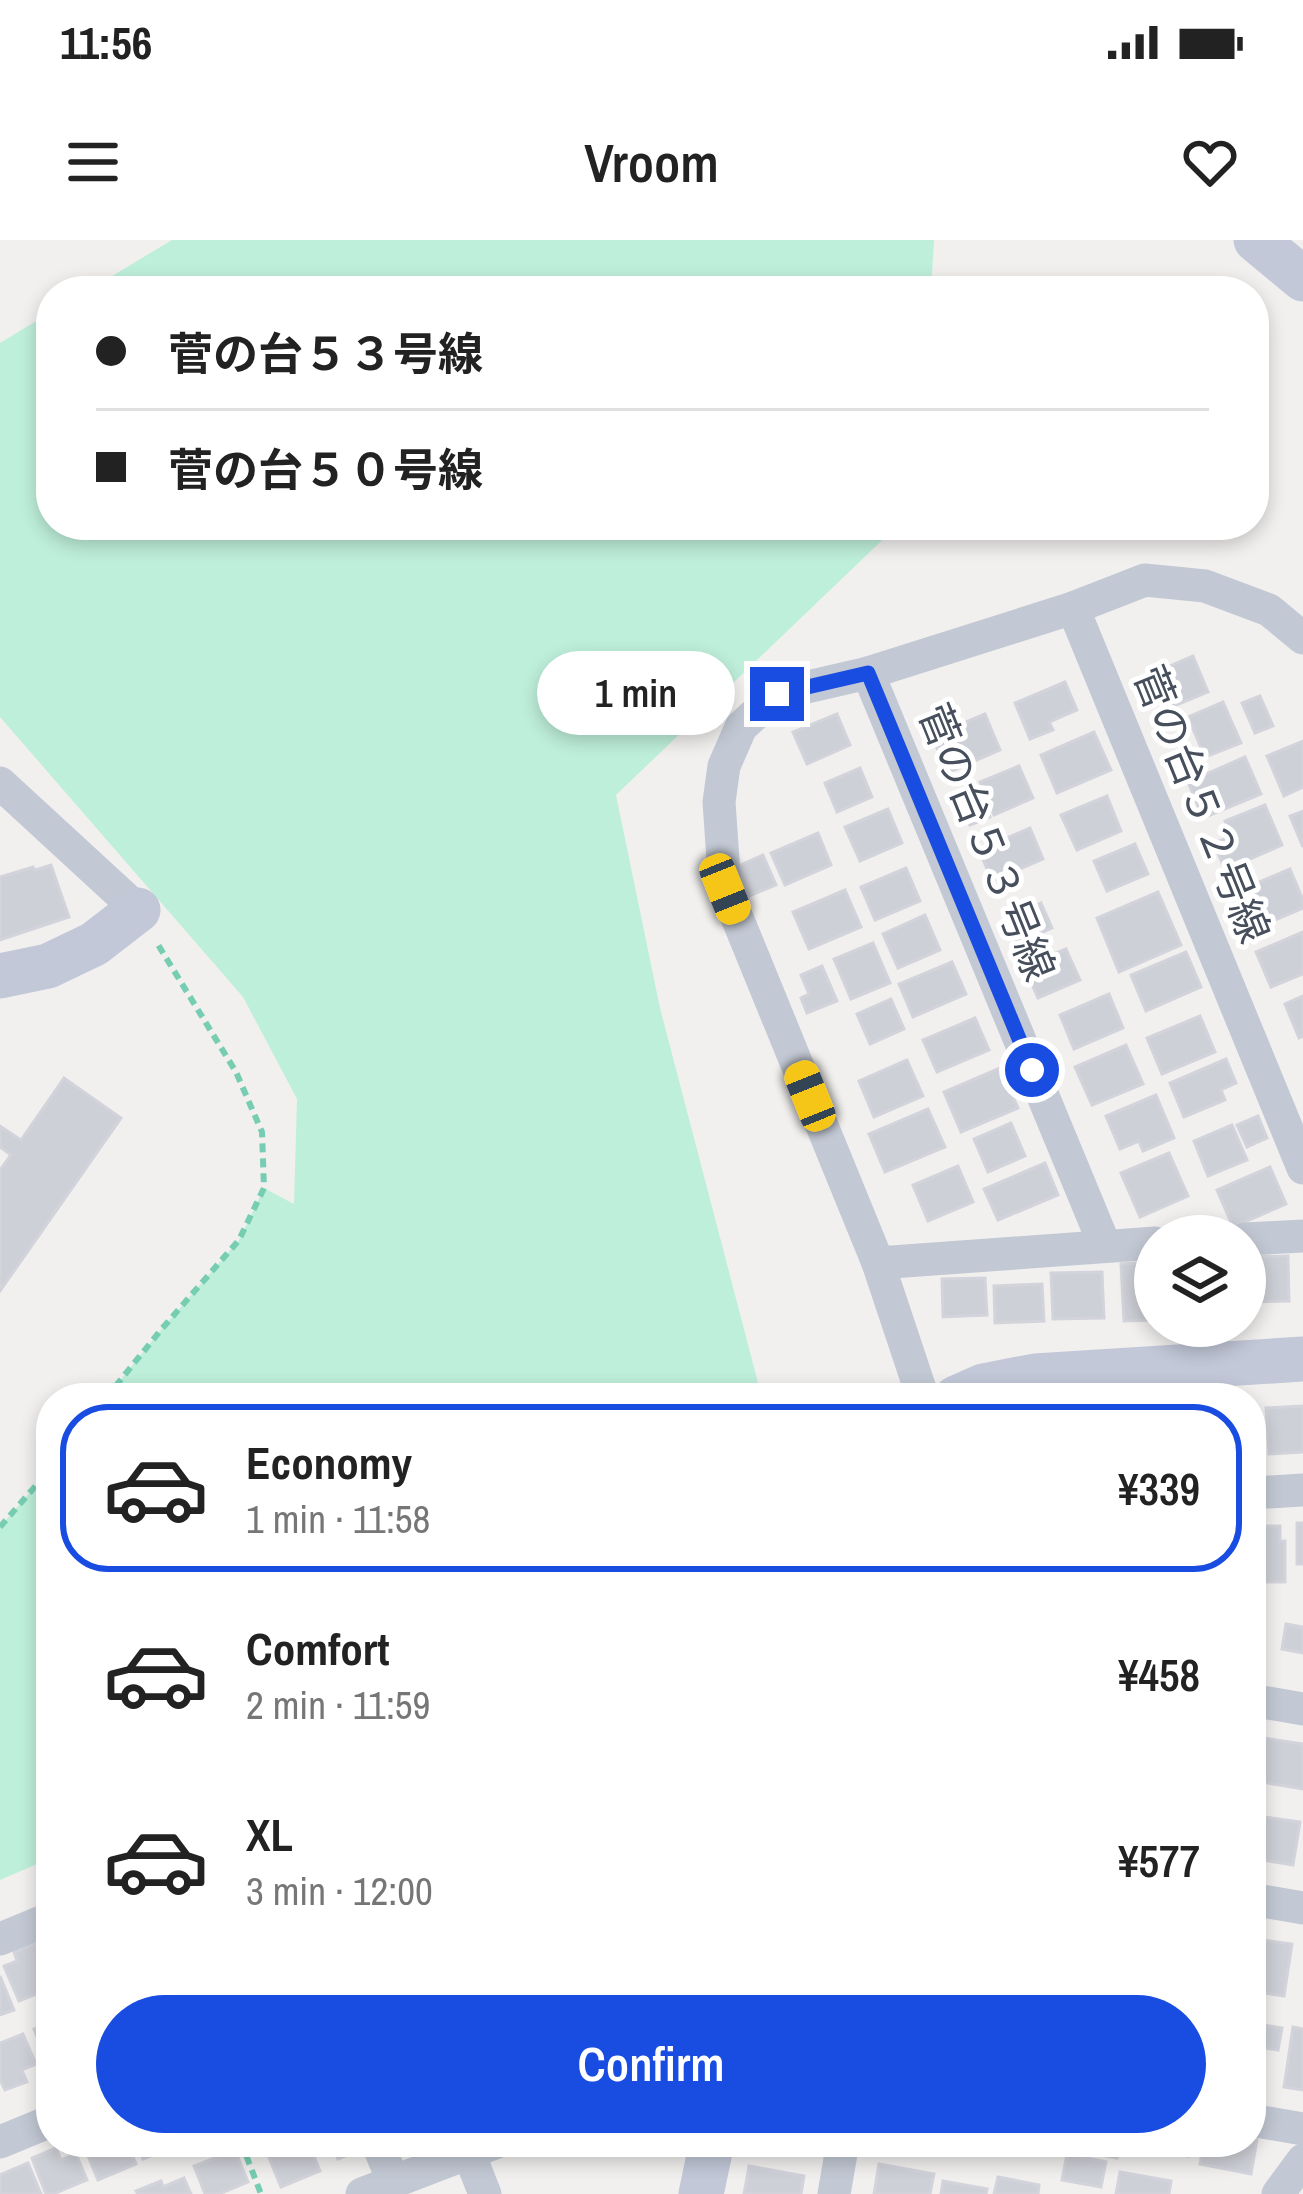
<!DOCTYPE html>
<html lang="en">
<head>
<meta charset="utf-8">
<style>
  :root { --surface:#fff; --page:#f6f6f6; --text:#222; --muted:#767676; --line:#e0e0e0; --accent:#194ce1 }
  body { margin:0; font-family:"Archivo Narrow","Noto Sans JP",sans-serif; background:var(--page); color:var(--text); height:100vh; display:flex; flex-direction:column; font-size:45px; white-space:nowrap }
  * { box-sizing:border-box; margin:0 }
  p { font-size:39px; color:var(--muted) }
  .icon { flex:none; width:66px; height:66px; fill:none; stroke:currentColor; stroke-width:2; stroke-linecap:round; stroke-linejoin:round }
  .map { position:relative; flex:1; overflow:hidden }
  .panel { position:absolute; left:36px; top:1143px; width:1230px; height:774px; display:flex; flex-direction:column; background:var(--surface); border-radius:48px; box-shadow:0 6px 18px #0003 }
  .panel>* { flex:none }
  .top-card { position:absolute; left:36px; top:36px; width:1233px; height:264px; border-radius:48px; box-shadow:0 6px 18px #0003; display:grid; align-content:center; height:264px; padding:0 60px; background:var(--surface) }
  .controls { position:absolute; left:1134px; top:975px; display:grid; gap:24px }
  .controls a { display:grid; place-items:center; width:132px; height:132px; border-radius:50%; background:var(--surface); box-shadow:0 6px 18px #0003; font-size:60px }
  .end { position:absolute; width:54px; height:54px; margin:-27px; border:15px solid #194ce1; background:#fff; box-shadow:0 0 0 6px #fff }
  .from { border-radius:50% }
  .bubble { position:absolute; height:84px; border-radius:42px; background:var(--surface); box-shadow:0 6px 18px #0003; font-size:39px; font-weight:600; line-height:84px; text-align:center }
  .car { position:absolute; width:36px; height:72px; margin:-36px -18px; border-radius:15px; box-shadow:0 0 9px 3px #0007; background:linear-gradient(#f5c518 24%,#345 0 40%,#f5c518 0 76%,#345 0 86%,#f5c518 0) }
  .top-card b { display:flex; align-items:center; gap:42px; height:114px; font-size:45px }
  .top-card b+b { border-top:3px solid var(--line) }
  .top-card i { width:30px; height:30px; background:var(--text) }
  ul { padding:21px 0 0; list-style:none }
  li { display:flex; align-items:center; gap:36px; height:168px; margin:0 24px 18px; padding:0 36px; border:6px solid transparent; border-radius:48px }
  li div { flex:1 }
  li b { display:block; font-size:45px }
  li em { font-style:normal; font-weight:600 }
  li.on { border-color:var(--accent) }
  li>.icon { width:108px; height:108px; stroke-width:1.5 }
  .action { display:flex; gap:24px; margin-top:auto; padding:24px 60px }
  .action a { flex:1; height:138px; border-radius:72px; background:var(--accent); color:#fff; font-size:48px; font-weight:600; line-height:138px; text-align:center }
  .status { display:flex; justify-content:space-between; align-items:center; height:84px; padding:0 60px; background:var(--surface); direction:ltr }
  .status svg { height:33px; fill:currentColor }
  header { display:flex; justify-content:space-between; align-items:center; height:156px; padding:0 60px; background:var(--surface); font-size:54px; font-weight:600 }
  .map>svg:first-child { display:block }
  .green { fill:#beefda }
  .building { fill:#ced0d7; stroke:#d3d4db; stroke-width:3 }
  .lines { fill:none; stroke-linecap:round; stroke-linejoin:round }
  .path { stroke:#76cdb2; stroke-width:6; stroke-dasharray:9 6; stroke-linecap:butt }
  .street { stroke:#c3c9d4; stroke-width:33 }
  .secondary { stroke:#c2c8d8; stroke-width:45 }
  .route { stroke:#194ce1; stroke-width:15 }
  .labels { text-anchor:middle; stroke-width:10; stroke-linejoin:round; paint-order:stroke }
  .street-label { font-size:42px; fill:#474f5d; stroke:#fff }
</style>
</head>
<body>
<div class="status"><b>11:56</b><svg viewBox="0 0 49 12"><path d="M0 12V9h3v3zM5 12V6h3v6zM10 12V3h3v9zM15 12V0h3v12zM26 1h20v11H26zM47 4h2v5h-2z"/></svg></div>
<header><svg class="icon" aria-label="menu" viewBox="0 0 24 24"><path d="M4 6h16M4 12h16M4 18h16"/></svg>Vroom<svg class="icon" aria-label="heart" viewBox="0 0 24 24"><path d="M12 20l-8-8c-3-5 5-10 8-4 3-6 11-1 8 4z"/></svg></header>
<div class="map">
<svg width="1303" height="1954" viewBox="0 0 1303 1954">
  <rect width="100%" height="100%" fill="#f2f0ef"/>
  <!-- green -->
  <g class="green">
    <path d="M172 0H934L931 51H87Z"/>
    <path d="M51 72V285H898L616 555 660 768 762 1158H106L160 1091 239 1000 264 948 294 964 297 859 243 757 0 477V103Z"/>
    <path d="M51 1228V1618L0 1640V1287Z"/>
  </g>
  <!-- building -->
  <g class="building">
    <path d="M1193 416 1208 452 1164 470 1149 435Z"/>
    <path d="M1065 442 1077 470 1049 482 1053 490 1030 499 1015 463Z"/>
    <path d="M1260 456 1273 486 1255 493 1242 463Z"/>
    <path d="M1223 462 1241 503 1205 517 1188 477Z"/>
    <path d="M837 474 850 505 807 524 793 492Z"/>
    <path d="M985 474 1000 510 947 533 932 496Z"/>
    <path d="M1094 492 1111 530 1057 553 1041 515Z"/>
    <path d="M1303 501V547L1284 556 1267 516Z"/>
    <path d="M1245 517 1261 554 1203 578 1188 542Z"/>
    <path d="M1019 526 1033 558 994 575 980 542Z"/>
    <path d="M860 528 872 557 837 572 825 543Z"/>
    <path d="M975 543 990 577 970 585 955 552Z"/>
    <path d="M1107 556 1121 591 1077 610 1061 575Z"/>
    <path d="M1265 565 1282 605 1225 630 1214 603 1232 596 1225 581Z"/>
    <path d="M888 569 902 603 860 621 845 587Z"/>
    <path d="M1303 571V607L1290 576Z"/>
    <path d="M1030 588 1043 619 992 641 979 610Z"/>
    <path d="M818 593 831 625 785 645 771 613Z"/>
    <path d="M1135 604 1148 634 1107 651 1094 621Z"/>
    <path d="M763 615 776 645 749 656 736 627Z"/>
    <path d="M51 625 69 677 0 700V637L33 627 35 630Z"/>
    <path d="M906 628 920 661 875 680 861 647Z"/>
    <path d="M1290 629 1303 660V668L1254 689 1238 651Z"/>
    <path d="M845 650 861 687 809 709 793 672Z"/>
    <path d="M1158 652 1181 705 1119 732 1097 678Z"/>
    <path d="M1041 663 1052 688 1015 704 1004 678Z"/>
    <path d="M925 675 940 710 898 728 883 694Z"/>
    <path d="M1303 692V734L1271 747 1256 712Z"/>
    <path d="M873 703 890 743 851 759 834 719Z"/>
    <path d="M1066 709 1080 740 1038 758 1024 726Z"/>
    <path d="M1186 712 1201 747 1146 771 1131 735Z"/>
    <path d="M952 722 966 754 913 777 899 744Z"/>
    <path d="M822 726 837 761 807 773 801 758 809 754 801 735Z"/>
    <path d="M1109 754 1123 788 1074 809 1060 775Z"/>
    <path d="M1303 756V796L1299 798 1285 764Z"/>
    <path d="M891 759 904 789 870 804 857 774Z"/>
    <path d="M1200 776 1215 812 1162 834 1147 798Z"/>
    <path d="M975 778 989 810 937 832 923 800Z"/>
    <path d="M1126 805 1143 844 1092 865 1075 827Z"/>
    <path d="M1226 819 1236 843 1221 850 1225 860 1184 877 1170 843Z"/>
    <path d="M907 820 923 856 874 877 859 841Z"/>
    <path d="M1000 828 1018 868 961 892 944 852Z"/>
    <path d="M64 838 121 878 0 1051V930L11 915 0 907V886L21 900Z"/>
    <path d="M1156 855 1174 898 1143 911 1139 901 1120 909 1106 876Z"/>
    <path d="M928 869 945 907 885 932 869 894Z"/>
    <path d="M1258 876 1267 898 1247 907 1237 885Z"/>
    <path d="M1011 883 1025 916 988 932 974 899Z"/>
    <path d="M1232 885 1247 920 1208 936 1194 901Z"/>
    <path d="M1169 913 1188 956 1140 977 1121 933Z"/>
    <path d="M1045 923 1058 955 998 980 984 949Z"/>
    <path d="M958 926 973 962 928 981 913 945Z"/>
    <path d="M1270 927 1286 964 1233 987 1217 950Z"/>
    <path d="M1288 1016 1289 1061 1245 1062V1017Z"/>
    <path d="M1155 1022V1080L1124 1081 1121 1024Z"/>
    <path d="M1102 1032 1104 1078 1053 1079 1051 1033Z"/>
    <path d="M985 1038 987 1075 943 1077 942 1039Z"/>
    <path d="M1042 1044 1044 1081 995 1083 994 1046Z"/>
    <path d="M1303 1166V1212L1269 1214 1266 1168Z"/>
    <rect x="1297" y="1283" width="6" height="41"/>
    <path d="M1251 1286H1280V1301H1285V1342H1251Z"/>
    <path d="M1286 1384 1303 1387V1413L1282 1409Z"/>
    <path d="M1263 1498 1303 1504V1549L1256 1541Z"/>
    <path d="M1251 1575 1300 1582 1293 1625 1251 1618Z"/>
    <path d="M1256 1699 1292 1704 1284 1756 1251 1751V1709H1255Z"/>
    <path d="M38 1702 51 1735V1748L19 1761 4 1726 17 1721 14 1712Z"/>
    <path d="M0 1736 14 1770 0 1775Z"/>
    <path d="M51 1782V1828H49L34 1789Z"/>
    <path d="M1251 1783 1282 1788 1278 1810 1264 1808 1261 1828 1251 1826Z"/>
    <path d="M1293 1787 1303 1789V1850L1284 1847Z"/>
    <path d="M23 1794 36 1824 22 1830 27 1842 5 1850 0 1840V1803Z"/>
    <path d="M1251 1899 1257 1900 1251 1934 1200 1924 1204 1902H1251Z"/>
    <path d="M94 1902H127L136 1924 98 1940 84 1906Z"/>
    <path d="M136 1902H183V1903L143 1919Z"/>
    <path d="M265 1902H308L320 1931 281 1947 263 1903Z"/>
    <path d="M331 1902H362L364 1908 338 1919Z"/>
    <path d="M1066 1902H1120L1117 1918 1065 1908Z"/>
    <path d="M1132 1902H1190L1188 1916 1132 1905Z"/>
    <path d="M56 1908 61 1920 76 1914 87 1940 53 1954H46L32 1918Z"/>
    <path d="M235 1910 248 1942 219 1954H205L194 1926Z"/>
    <path d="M1067 1914 1106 1922 1101 1947 1062 1940Z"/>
    <path d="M28 1923 41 1954H0V1935Z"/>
    <path d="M879 1924 934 1934 930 1954H874Z"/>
    <path d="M749 1926 804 1936 801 1954H744Z"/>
    <path d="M1120 1932 1171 1941 1169 1954H1116Z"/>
    <path d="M998 1937 1039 1945 1038 1954H994Z"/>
    <path d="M184 1938 191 1954H138L136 1951 161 1941 163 1947Z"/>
    <path d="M943 1941 987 1949 986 1954H941Z"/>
  </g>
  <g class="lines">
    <!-- path -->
    <g class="path">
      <path d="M106 1158 160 1091 239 1000 264 948 262 892 236 832 157 703"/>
      <path d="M0 1287 51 1228"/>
      <path d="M241 1902 261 1954"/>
    </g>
    <!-- street -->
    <g class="street">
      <path d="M1073 368 1303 928"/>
      <path d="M868 433 1105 1006"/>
      <path d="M0 543 138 670"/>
      <path d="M1245 999 1303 996"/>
      <path d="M878 1023 1155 1003"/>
      <path d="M923 1158 878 1023 725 648 719 562 724 526 741 487 777 454 868 433 1073 368 1145 340 1205 346 1269 370 1303 398"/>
      <path d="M1251 1253 1303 1250"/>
      <path d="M1251 1460 1303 1469"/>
      <path d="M1251 1659 1303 1668"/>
      <path d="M0 1699 51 1678"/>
      <path d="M1251 1880 1303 1889"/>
      <path d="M0 1902 51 1881"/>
      <path d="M377 1902 393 1941"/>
      <path d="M468 1911 485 1954"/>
      <path d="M362 1954 497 1902"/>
      <path d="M834 1954 843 1902"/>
      <path d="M1278 1954 1303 1920"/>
    </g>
    <!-- secondary -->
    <g class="secondary">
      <path d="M1256 0 1303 39"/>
      <path d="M0 736 48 726 94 704 138 670"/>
      <path d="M956 1158 983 1146 1035 1136 1303 1119"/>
      <path d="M701 1954 712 1902"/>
    </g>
  </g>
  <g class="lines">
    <!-- route -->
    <path class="route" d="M777 454 868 433 1032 830"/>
  </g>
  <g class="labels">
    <!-- street labels -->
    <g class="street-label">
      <text transform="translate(1202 564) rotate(68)" y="15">菅の台５２号線</text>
      <text transform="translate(987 602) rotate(68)" y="15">菅の台５３号線</text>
    </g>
  </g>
</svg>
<div class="controls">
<a><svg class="icon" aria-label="layers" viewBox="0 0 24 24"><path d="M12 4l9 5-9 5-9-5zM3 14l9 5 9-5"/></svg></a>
</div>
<i class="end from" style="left:1032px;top:830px"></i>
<i class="end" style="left:777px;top:454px"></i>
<div class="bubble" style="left:537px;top:411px;width:198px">1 min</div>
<i class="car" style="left:725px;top:649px;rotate:158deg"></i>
<i class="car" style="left:810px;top:856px;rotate:338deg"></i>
<div class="top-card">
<b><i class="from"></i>菅の台５３号線</b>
<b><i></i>菅の台５０号線</b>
</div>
<section class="panel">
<ul>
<li class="on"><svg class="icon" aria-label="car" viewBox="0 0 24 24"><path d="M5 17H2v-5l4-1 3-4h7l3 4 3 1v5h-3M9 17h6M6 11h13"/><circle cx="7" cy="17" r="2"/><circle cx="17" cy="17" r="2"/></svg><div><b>Economy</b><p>1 min · 11:58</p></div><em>¥339</em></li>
<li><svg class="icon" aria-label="car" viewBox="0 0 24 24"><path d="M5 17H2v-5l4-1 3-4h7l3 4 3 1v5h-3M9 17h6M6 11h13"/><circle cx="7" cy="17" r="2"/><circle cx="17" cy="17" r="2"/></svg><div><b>Comfort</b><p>2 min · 11:59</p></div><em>¥458</em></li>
<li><svg class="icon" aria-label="car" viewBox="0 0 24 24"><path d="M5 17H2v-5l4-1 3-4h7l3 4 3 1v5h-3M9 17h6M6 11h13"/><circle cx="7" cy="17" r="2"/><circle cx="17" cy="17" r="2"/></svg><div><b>XL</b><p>3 min · 12:00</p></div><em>¥577</em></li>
</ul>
<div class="action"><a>Confirm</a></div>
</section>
</div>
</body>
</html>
